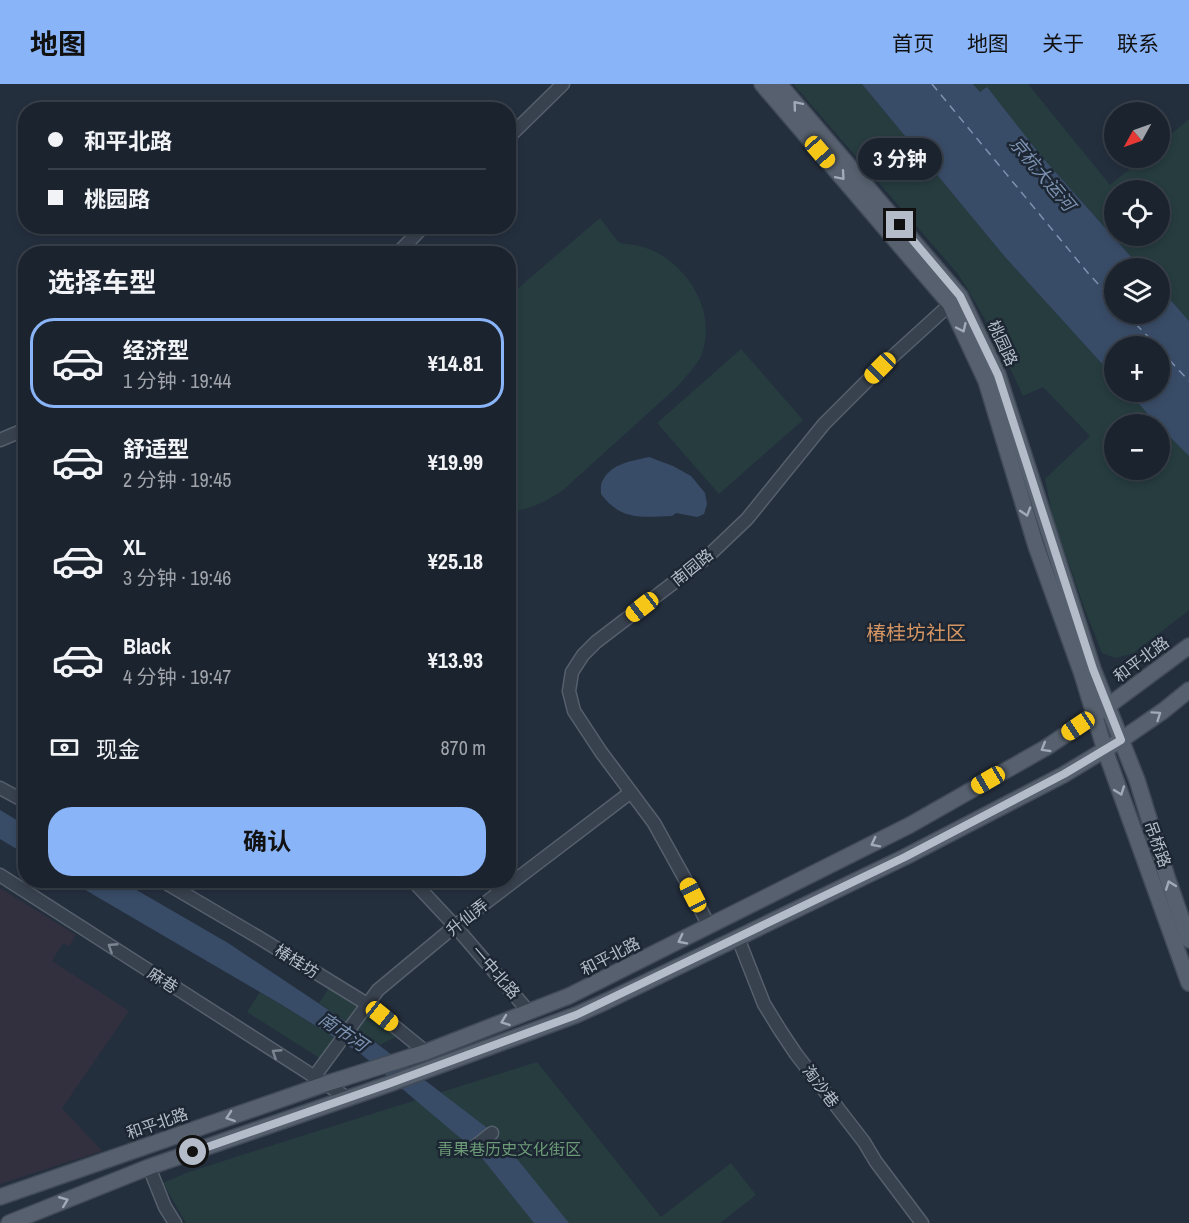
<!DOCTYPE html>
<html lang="zh">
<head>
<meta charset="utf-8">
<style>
  :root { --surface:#1b232e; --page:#282f3a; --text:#f1f3f6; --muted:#a0a4aa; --line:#39404a; --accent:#8ab4f8 }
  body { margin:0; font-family:"Archivo Narrow","Noto Sans SC",sans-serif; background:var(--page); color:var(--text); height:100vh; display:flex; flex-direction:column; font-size:22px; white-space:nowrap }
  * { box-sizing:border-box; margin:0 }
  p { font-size:20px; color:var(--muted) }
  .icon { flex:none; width:33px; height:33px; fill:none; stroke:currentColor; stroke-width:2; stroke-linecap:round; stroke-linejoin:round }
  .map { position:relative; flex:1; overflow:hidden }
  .details { position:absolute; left:18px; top:162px; width:498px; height:642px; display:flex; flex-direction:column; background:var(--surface); border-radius:24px; box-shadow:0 3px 9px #0003,0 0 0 2px var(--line) }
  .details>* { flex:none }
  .top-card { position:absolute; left:18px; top:18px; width:498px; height:132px; border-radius:24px; box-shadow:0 3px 9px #0003,0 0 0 2px var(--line); display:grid; align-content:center; height:132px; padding:0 30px; background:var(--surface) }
  .needle { width:39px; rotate:230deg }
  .tools { position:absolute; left:1104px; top:18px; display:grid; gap:12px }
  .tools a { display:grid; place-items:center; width:66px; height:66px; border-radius:50%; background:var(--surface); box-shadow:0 3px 9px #0003,0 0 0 2px var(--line); font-size:30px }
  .end { position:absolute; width:27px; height:27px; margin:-14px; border:8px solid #b4bcc9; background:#111; box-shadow:0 0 0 3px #111 }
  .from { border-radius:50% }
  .bubble { position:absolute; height:42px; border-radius:21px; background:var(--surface); box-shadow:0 3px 9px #0003,0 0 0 2px var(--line); font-size:20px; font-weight:700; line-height:42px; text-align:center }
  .car { position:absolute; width:18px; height:36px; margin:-18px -9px; border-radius:8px; box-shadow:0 0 4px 2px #0007; background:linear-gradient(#f5c518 24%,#345 0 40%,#f5c518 0 76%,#345 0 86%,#f5c518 0) }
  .top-card b { display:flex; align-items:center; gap:21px; height:57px; font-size:22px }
  .top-card b+b { border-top:2px solid var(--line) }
  .top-card i { width:15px; height:15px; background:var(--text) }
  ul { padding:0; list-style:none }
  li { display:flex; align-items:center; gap:18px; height:90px; margin:0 12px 9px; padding:0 18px; border:3px solid transparent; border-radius:24px }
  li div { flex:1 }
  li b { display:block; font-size:22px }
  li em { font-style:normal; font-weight:700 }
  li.on { border-color:var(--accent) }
  li>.icon { width:54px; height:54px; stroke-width:1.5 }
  h2 { padding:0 30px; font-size:27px; line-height:72px }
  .pay { display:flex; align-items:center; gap:15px; height:66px; padding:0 30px; font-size:22px }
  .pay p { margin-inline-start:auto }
  .action { display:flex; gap:12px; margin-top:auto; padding:12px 30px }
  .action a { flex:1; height:69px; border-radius:24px; background:var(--accent); color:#111; font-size:24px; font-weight:700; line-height:69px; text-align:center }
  header { display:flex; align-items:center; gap:36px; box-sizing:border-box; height:84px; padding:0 30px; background:var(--accent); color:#111 }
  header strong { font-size:28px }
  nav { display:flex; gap:33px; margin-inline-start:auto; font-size:21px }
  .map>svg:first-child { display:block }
  .medical { fill:#32303f }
  .green { fill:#263c3f; fill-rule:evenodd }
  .water { fill:#394c67 }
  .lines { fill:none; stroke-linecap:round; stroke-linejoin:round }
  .ferry { stroke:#7c92b1; stroke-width:1.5; stroke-dasharray:8 6; stroke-linecap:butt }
  .minor-casing { stroke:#565f6c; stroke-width:15 }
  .major-casing { stroke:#414a57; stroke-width:18 }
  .minor { stroke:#38414e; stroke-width:12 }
  .major { stroke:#56606e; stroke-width:15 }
  .oneway { stroke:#a1aab7 }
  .oneway2 { stroke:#7c8592 }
  .route { stroke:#b4bcc9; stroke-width:8 }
  .labels { text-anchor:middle; stroke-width:5; stroke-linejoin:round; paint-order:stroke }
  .street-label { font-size:16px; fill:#b4bcc9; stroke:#1d2633 }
  .park-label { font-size:16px; fill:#6b9a76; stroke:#1d2633 }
  .water-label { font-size:18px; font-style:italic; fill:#7c92b1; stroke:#1d2633 }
  .quarter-label { font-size:20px; fill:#d59563; stroke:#1d2633 }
</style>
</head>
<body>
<header>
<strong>地图</strong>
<nav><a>首页</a><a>地图</a><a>关于</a><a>联系</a></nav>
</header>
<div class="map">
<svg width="1189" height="1139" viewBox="0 0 1189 1139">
  <rect width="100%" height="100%" fill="#242f3e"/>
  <!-- medical -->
  <path class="medical" d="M0 804 76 851 69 862 63 859 52 877 129 927 62 1024 102 1067 0 1100Z"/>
  <!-- green -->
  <g class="green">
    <path d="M793 0H862L1005 173 1114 293V308H1128L1157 340H1114V386H1160V343L1189 372V526L1134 569 1115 574 1102 569 1085 526 1053 434 1045 395 1090 352 1043 303 1023 312C1004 270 983 229 958 190Z"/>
    <path d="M973 0H1028L1110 101 1143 74H1160V60L1189 35V237L1160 204V184H1141L1042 73 987 4 980 8ZM1114 106H1160V152H1114Z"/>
    <path d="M600 134C604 139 616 156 620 159 624 160 630 160 634 161 641 162 649 165 656 168 691 187 716 229 702 269 698 281 686 292 678 302L562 407C543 419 531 425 509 428V212Z"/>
    <path d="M741 265 803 336 719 410 657 339Z"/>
    <path d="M331 901 359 919 346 938 319 919Z"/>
    <path d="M260 908 334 953 321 975 247 928Z"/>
    <path d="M369 930 394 950 395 953 380 961 356 944 362 935Z"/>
    <path d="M537 978 661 1133 731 1079 756 1111 720 1139H186L163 1099 186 1089 289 1056Z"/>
  </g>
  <!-- water -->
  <g class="water">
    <path d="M862 0H973L980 8 987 3 1042 73 1141 184H1114V230H1160V204L1189 237V372L1160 343V340H1157L1128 308H1160V262H1114V293L1005 173Z"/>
    <path d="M649 373 673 382 691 392 705 409 707 420 704 430 697 433 676 429 672 432C642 433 621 437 601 410 601 406 600 400 603 396 612 379 632 377 649 373Z"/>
    <path d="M0 726 25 741V770L0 755Z"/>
    <path d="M70 797H121L228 859 363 949 486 1043 513 1070 569 1139H534L478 1069 361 970 282 921Z"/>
  </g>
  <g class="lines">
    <!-- ferry -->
    <g class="ferry">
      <path d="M932 0 1088 189 1114 217"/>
      <path d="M1126 230 1157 262"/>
      <path d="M1160 266 1189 297"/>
    </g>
    <defs>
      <g id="minor">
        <path d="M508 54 563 0"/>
        <path d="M397 170 424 142"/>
        <path d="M0 356 26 345"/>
        <path d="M0 704 26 718"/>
        <path d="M0 791 346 1013"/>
        <path d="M161 796 258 853 367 920 426 968"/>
        <path d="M412 796 455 842 529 928"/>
        <path d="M709 842 685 795 654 739 601 668 574 627 569 607 572 588 583 571 596 558 706 474 747 435 824 340 880 284 957 214"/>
        <path d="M738 854 764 920 780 946 796 970 864 1058 876 1078 922 1139"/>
        <path d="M314 993 378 906 455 842 631 708"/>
        <path d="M473 1064 492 1049"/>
        <path d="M149 1083 165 1123 175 1139"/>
      </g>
      <g id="major">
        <path d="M762 0 950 220 986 297 1036 462 1082 590 1105 666 1189 899"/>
        <path d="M779 0 960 212 998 291 1093 585 1137 696 1167 793 1189 856"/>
        <path d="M0 1113 325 1000 426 968 569 912 910 741 1047 663 1108 622 1189 562"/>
        <path d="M9 1139 149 1083 389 1000 576 931 607 917 905 773 1063 691 1121 656 1163 627 1189 606"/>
      </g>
    </defs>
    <!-- minor casing -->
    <use href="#minor" class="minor-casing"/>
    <!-- major casing -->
    <use href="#major" class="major-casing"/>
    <!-- minor -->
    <use href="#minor" class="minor"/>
    <!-- major -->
    <use href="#major" class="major"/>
  </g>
  <!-- one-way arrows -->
  <defs><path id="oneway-chevron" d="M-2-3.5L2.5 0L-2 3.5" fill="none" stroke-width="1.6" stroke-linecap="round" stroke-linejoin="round" transform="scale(1.5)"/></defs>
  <g class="oneway">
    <use href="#oneway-chevron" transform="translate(797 21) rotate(-130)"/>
    <use href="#oneway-chevron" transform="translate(841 92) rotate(49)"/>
    <use href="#oneway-chevron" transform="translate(962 244) rotate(65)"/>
    <use href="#oneway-chevron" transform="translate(1026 428) rotate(73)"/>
    <use href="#oneway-chevron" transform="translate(1157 631) rotate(-35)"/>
    <use href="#oneway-chevron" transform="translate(1045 664) rotate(149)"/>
    <use href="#oneway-chevron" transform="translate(1120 707) rotate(70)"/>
    <use href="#oneway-chevron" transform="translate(875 759) rotate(153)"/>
    <use href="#oneway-chevron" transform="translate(1170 801) rotate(-110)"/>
    <use href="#oneway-chevron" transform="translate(682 856) rotate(153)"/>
    <use href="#oneway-chevron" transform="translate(505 937) rotate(160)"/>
    <use href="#oneway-chevron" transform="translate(230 1033) rotate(161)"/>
    <use href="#oneway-chevron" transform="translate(64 1117) rotate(-22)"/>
  </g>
  <g class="oneway2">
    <use href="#oneway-chevron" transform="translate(112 863) rotate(-147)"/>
    <use href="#oneway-chevron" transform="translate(276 969) rotate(-147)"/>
  </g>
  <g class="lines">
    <!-- route -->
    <path class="route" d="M193 1068 388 1000 576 931 905 773 1064 690 1121 656 1093 585 998 291 960 212 900 141"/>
  </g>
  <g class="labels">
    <!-- street labels -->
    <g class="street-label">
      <text transform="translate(1003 259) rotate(65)" y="6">桃园路</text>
      <text transform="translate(692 483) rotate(-39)" y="6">南园路</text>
      <text transform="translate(1141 575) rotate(-37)" y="6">和平北路</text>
      <text transform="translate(1158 760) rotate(70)" y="6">吊桥路</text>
      <text transform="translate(467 833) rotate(-38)" y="6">升仙弄</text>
      <text transform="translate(610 872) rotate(-27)" y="6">和平北路</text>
      <text transform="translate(297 877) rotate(32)" y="6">椿桂坊</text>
      <text transform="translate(496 888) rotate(49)" y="6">一中北路</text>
      <text transform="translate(163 896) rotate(33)" y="6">麻巷</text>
      <text transform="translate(821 1002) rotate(53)" y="6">淘沙巷</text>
      <text transform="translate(157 1039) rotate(-19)" y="6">和平北路</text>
    </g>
    <!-- park labels -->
    <g class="park-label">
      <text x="509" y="1071">青果巷历史文化街区</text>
    </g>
    <!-- water labels -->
    <g class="water-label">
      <text transform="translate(1042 90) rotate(50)" y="6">京杭大运河</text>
      <text transform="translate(343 948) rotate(34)" y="6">南市河</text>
    </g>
    <!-- quarter labels -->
    <g class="quarter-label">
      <text x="916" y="556">椿桂坊社区</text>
    </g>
  </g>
</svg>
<div class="tools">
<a><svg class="needle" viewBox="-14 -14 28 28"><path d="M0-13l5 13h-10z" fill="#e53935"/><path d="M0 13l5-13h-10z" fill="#a0a4aa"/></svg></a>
<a><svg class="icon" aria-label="locate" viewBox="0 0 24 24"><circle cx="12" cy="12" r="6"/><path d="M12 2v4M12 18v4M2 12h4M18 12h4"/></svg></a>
<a><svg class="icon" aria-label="layers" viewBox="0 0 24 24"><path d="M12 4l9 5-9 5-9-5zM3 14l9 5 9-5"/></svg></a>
<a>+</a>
<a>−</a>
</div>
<i class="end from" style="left:193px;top:1068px"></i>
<i class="end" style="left:900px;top:141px"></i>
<div class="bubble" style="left:858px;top:54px;width:84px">3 分钟</div>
<i class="car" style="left:820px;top:68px;rotate:139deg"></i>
<i class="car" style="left:880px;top:284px;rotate:225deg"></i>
<i class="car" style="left:642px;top:523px;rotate:232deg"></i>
<i class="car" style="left:1078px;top:642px;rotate:236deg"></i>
<i class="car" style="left:988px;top:696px;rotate:240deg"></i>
<i class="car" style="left:693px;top:811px;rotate:333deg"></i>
<i class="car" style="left:382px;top:932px;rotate:129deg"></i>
<div class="top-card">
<b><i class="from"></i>和平北路</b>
<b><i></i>桃园路</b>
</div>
<section class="details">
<h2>选择车型</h2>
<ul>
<li class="on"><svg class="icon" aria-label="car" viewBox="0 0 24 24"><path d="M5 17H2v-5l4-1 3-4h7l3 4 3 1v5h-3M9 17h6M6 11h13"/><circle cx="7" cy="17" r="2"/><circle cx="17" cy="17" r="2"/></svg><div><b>经济型</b><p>1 分钟 · 19:44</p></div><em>¥14.81</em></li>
<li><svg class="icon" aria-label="car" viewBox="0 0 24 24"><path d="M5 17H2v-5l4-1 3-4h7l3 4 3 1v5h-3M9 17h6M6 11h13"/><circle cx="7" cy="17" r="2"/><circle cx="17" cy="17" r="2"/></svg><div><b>舒适型</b><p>2 分钟 · 19:45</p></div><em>¥19.99</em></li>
<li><svg class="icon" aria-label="car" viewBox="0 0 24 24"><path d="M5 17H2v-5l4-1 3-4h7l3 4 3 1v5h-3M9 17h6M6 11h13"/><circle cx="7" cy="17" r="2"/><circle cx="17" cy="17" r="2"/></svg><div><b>XL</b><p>3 分钟 · 19:46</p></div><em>¥25.18</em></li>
<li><svg class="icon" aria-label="car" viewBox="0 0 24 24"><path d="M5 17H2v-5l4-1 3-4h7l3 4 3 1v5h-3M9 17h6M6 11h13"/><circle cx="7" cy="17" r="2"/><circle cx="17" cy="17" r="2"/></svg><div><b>Black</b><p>4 分钟 · 19:47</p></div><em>¥13.93</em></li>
</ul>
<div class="pay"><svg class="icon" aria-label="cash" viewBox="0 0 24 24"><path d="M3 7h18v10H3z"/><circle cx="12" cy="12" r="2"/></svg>现金<p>870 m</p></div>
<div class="action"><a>确认</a></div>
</section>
</div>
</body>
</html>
